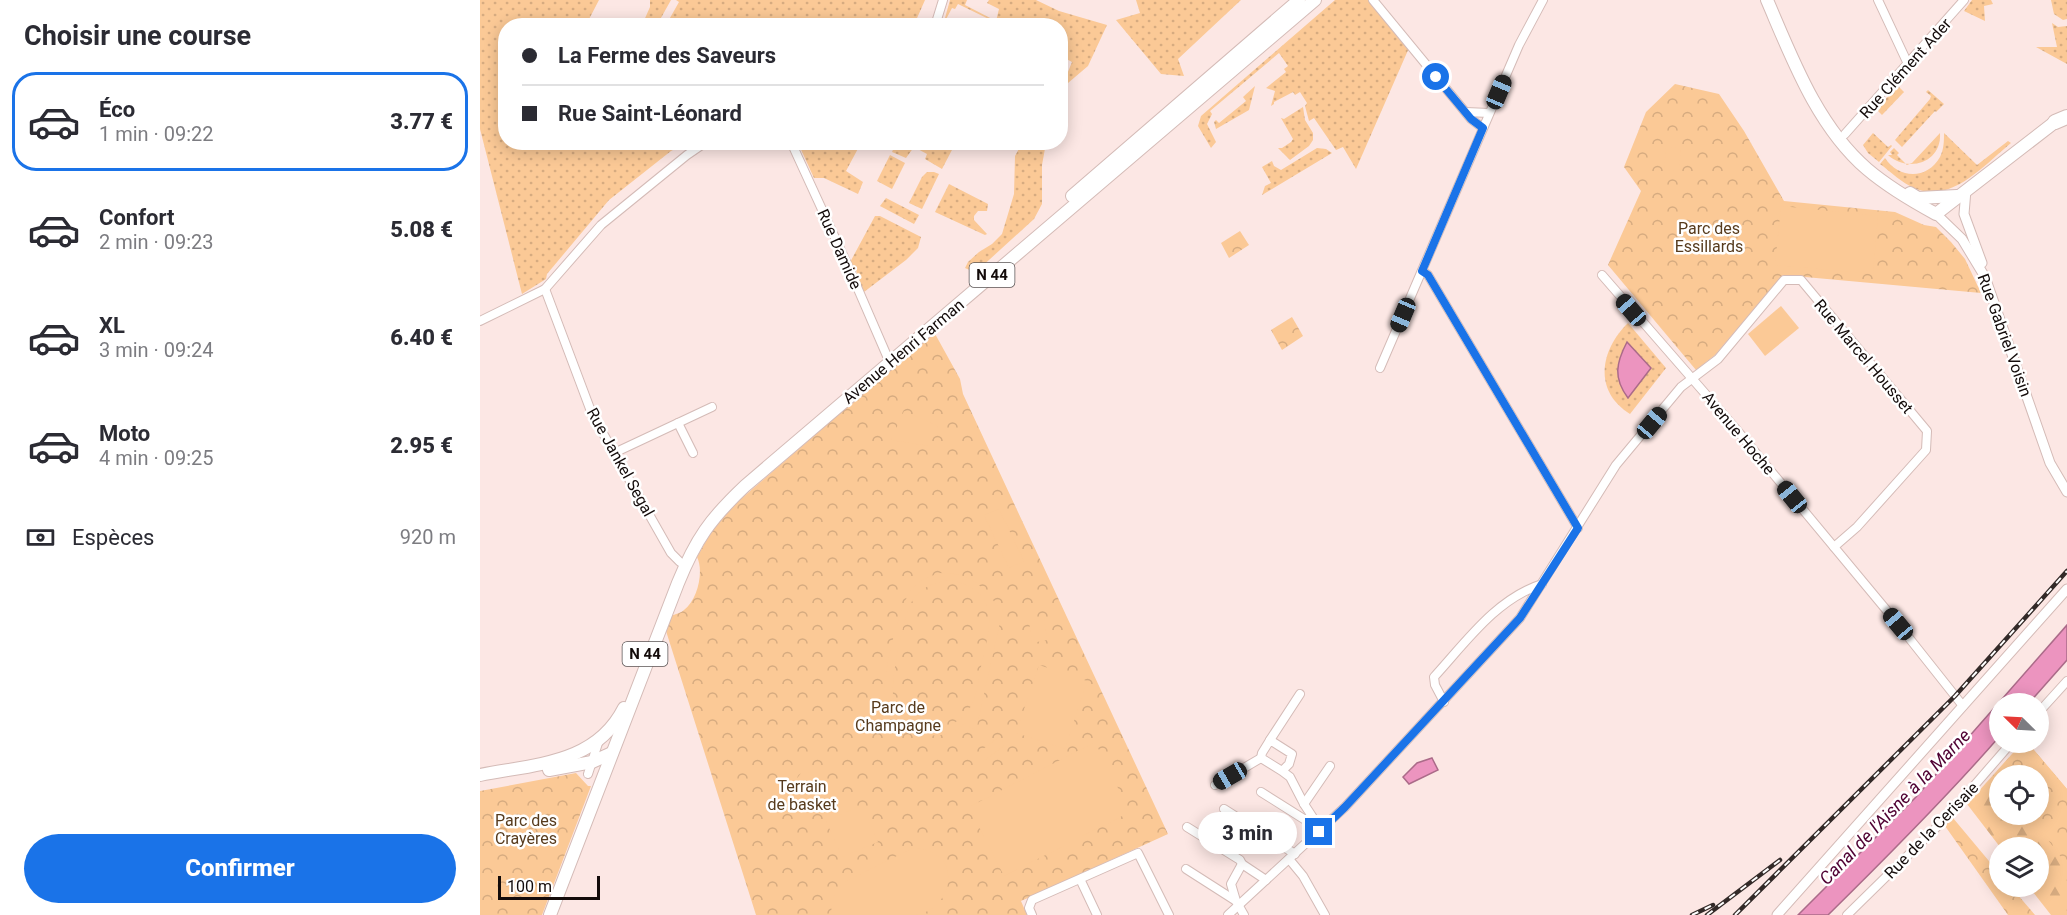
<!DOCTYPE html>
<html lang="fr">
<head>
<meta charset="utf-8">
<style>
  :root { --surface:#fff; --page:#f2f2f3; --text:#2b2b33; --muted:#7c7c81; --line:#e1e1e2; --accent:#1a73e8 }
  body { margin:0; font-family:Roboto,sans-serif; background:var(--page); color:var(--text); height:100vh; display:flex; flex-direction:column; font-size:22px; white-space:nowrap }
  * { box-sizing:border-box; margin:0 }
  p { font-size:20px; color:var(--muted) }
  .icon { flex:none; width:33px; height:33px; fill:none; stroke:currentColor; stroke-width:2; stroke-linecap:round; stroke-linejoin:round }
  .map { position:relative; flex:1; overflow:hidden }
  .side { display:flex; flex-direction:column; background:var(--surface); width:480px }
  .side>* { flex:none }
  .hud { position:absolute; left:18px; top:18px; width:570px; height:132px; border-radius:24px; box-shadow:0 3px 15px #0003; display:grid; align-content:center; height:132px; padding:0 24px; background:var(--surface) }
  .needle { width:39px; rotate:294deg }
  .controls { position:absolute; left:1509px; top:693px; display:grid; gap:12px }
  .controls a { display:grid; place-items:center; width:60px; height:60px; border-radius:50%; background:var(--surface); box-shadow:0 3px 15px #0003; font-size:30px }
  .scale { position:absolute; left:18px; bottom:15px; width:102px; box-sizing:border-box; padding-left:6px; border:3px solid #130b0a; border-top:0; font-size:16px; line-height:21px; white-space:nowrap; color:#130b0a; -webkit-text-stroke:4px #fff; paint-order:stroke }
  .end { position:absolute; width:27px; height:27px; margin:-14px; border:8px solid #1a73e8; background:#fff; box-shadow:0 0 0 3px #fff }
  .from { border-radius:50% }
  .bubble { position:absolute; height:42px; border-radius:21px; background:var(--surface); box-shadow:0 3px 15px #0003; font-size:20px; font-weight:800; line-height:42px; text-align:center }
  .car { position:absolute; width:18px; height:36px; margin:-18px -9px; border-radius:8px; box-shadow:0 0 4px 2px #0007; background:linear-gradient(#222 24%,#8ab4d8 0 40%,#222 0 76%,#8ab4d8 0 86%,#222 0) }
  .hud b { display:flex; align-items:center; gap:21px; height:57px; font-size:22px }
  .hud b+b { border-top:2px solid var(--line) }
  .hud i { width:15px; height:15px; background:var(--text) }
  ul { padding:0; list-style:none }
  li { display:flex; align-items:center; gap:18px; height:99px; margin:0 12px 9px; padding:0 12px; border:3px solid transparent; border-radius:24px }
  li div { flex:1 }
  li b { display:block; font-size:22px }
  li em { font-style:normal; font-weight:800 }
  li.selected { border-color:var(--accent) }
  li>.icon { width:54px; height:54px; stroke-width:1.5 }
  h2 { padding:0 24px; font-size:27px; line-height:72px }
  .pay { display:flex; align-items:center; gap:15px; height:66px; padding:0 24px; font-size:22px }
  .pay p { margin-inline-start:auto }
  .cta { display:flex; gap:12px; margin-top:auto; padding:12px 24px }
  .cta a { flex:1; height:69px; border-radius:36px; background:var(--accent); color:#fff; font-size:24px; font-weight:800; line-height:69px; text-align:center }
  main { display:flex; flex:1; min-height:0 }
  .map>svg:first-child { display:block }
  .grass { fill:url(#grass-dots) }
  .forest { fill:url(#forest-firs); fill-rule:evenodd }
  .park { fill:url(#park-crowns) }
  .garden { fill:#fbc996; fill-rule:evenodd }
  .water { fill:#ec94bf; stroke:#ab6b89; stroke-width:1.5 }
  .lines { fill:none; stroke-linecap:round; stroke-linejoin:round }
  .minor-casing { stroke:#d4bbb7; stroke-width:10 }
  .tertiary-casing { stroke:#d4bbb7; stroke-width:11 }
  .primary-casing { stroke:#d4bbb7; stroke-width:14 }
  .motorway-casing { stroke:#d4bbb7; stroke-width:16 }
  .minor { stroke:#fff; stroke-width:8 }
  .tertiary { stroke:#fff; stroke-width:9 }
  .primary { stroke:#fff; stroke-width:12 }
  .motorway { stroke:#fff; stroke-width:14 }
  .rail-casing { stroke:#332a28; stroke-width:4.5 }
  .rail { stroke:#fff; stroke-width:2; stroke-dasharray:7; stroke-linecap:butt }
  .route { stroke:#1a73e8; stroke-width:8 }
  .labels { text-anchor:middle; stroke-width:5; stroke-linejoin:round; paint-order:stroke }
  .shield { fill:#fff; stroke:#5a5454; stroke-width:1.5 }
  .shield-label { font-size:15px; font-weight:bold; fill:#130b0a }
  .street-label { font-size:16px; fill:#130b0a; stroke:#fff }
  .park-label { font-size:16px; fill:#573b1d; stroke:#fff }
  .water-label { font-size:18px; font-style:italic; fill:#4f0032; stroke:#fff }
</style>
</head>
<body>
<main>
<section class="side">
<h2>Choisir une course</h2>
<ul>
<li class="selected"><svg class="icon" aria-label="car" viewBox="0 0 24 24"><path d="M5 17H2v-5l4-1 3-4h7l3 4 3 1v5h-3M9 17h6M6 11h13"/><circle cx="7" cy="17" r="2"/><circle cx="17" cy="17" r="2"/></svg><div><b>Éco</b><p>1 min · 09:22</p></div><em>3.77 €</em></li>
<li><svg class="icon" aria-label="car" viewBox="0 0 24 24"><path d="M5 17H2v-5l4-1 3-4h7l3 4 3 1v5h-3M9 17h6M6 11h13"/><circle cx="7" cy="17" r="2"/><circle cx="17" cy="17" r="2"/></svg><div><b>Confort</b><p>2 min · 09:23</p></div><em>5.08 €</em></li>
<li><svg class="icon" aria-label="car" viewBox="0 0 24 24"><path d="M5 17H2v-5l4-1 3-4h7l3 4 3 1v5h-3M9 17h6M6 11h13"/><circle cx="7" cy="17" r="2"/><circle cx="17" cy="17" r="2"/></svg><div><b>XL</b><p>3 min · 09:24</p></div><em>6.40 €</em></li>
<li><svg class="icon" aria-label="car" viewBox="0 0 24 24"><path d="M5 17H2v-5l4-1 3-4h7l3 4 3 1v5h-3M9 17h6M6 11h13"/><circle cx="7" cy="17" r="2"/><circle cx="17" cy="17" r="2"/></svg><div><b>Moto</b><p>4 min · 09:25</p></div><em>2.95 €</em></li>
</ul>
<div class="pay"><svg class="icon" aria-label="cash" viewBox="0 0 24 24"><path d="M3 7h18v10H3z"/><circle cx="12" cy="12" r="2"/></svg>Espèces<p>920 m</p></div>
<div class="cta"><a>Confirmer</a></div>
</section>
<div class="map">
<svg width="1587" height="915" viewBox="0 0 1587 915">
  <defs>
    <pattern id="grass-dots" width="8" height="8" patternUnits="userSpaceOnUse" patternTransform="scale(1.5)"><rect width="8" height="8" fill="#fbc996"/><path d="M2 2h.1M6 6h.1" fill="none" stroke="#d6ab80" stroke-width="1.8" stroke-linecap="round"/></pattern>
    <pattern id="forest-firs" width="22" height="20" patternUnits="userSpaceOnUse" patternTransform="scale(1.5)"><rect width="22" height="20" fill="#fbc996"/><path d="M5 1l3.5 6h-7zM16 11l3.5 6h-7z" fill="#d6ab80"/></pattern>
    <pattern id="park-crowns" width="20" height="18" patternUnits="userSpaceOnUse" patternTransform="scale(1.5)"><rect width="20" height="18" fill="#fbc996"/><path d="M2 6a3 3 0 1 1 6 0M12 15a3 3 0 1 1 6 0" fill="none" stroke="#d6ab80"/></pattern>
  </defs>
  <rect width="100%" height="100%" fill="#fce7e4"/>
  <!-- grass -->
  <g class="grass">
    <path d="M0 0H119L106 25 26 26V142L206 143 191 151 129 200 67 274 66 279 42 294 0 129Z"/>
    <path d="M170 0H191L177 25H162L170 7Z"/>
    <path d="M196 0H445L434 25H186L199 2Z"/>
    <path d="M470 0H487L485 5 516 21 519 9 507 3 509 0H556L579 11 627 25 608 66 588 83 581 97V89L592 62 581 56 580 26 521 25 478 4 475 9 472 8 463 25Z"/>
    <path d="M656 0H761L698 59 704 76 681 74 636 20 660 13Z"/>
    <path d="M855 0H888L929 48 876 169 863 147 856 150 834 118 829 121 825 106 827 103 820 92 815 95 813 92 794 102V104L791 106 795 91 786 88 806 72 804 69 808 66 799 53 730 111 732 114 727 124 736 142 731 148 718 126 721 116Z"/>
    <path d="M1492 0H1511L1513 4 1504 6 1505 21 1484 11Z"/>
    <path d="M1571 0H1587V19L1583 20 1574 14Z"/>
    <path d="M1572 23 1578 27 1587 26V64L1556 47H1577Z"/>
    <path d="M775 86 769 110 736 129 734 122 736 120 739 123 766 101 763 97Z"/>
    <path d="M1418 86 1424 92 1402 115 1396 109Z"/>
    <path d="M1448 90 1464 104 1456 112 1455 111 1422 147 1415 140 1450 99 1451 96 1446 92Z"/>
    <path d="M823 107 825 120 833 133V140L829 146 810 160 798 148H802L811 142 813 139 801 118 804 119Z"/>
    <path d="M1393 133 1408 147 1411 145 1412 146 1399 162 1388 153 1383 145Z"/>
    <path d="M1460 133C1462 163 1428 173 1408 155H1412L1410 152 1414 148 1419 153 1417 155 1427 165 1432 163Z"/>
    <path d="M1464 133 1497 165 1528 141 1531 143C1505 164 1471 205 1434 188 1422 183 1411 172 1400 164L1405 158C1419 179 1447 180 1460 157 1464 149 1464 141 1464 133Z"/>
    <path d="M318 143H381L366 171 383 182 378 194 344 178H334Z"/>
    <path d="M425 143H447L457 147 459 143 473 148 462 169 445 159 447 154 434 147 426 158 412 152 415 145 422 149Z"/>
    <path d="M542 143H566L562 165V204L554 219 498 270 492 271 485 268 488 262 499 252 512 244 522 234 534 194 535 156Z"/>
    <path d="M837 148 846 149 852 153 782 195 785 186 791 183 782 167 792 161 794 166 801 170Z"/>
    <path d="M410 155 425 163 412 189 397 181Z"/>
    <path d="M447 172H454L459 174 442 209 429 203 442 177Z"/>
    <path d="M469 184 508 204 507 211H498L494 216V220L507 234 505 235 455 212Z"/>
    <path d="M406 198 439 215 434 224 400 206Z"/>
    <path d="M395 216H400L441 237 438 248 426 260 380 295 374 278 377 272 368 266Z"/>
    <path d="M1148 323 1186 368 1150 414C1113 391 1120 350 1148 323Z"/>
  </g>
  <!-- forest -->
  <path class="forest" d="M1542 743H1548L1587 789V915H1571L1549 887 1558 886V848L1520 847 1487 804ZM1520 776H1558V814H1520Z"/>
  <!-- park -->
  <g class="park">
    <path d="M1195 84 1239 94 1264 131 1304 201 1415 212 1444 225 1456 227 1471 242 1485 259 1501 293 1303 275 1235 355 1216 370 1128 265 1161 191 1144 167 1166 112Z"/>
    <path d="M760 231 769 245 749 258 741 243Z"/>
    <path d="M812 317 823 336 802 350 791 330Z"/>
    <path d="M454 332 480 379 483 394 688 834 541 901 547 915H276L186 631 191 616C195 614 201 613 204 610 218 599 224 571 217 557L236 523 254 505Z"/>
    <path d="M1542 743H1548L1587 789V865L1549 815 1558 814V776L1520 775 1517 771Z"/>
    <path d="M96 773 108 786H111L62 915H0V791Z"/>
    <path d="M1473 818 1519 873 1520 886 1531 887 1555 915H1528L1465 826Z"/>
  </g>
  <!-- garden -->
  <g class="garden">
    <path d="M1186 147 1201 148 1199 171 1184 170Z"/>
    <path d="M1301 206 1398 216 1393 274 1295 265Z"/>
    <path d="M1301 306 1319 328 1285 356 1268 334Z"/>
    <path d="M424 411 458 426 449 446 411 440Z"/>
    <path d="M519 509 544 561 529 568 504 515Z"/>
    <path d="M459 573C493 573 499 584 519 607L523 609 496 730 489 727 490 722H487C482 725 477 730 472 732 444 744 410 723 405 694 403 674 419 604 432 589 439 580 449 577 459 573ZM470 580C523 591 510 628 501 667 498 681 497 698 488 711 468 738 425 730 414 699 409 685 424 611 434 598 443 586 456 582 470 580Z"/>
    <path d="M564 618 567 640 552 643 549 621Z"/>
    <path d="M559 665 607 681 585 749 536 733Z"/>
    <path d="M519 737 525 745 505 760 499 752Z"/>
    <path d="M615 742 650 812 524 876 489 807Z"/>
    <path d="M324 769 350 789 325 821 300 801Z"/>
    <path d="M382 805 398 842 362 857 346 821Z"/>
    <path d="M440 848C454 852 467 858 468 875 470 894 455 912 436 915 429 915 420 915 413 915 392 915 372 915 351 915L352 900 362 883 431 849Z"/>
  </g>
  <!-- water -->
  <g class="water">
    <path d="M1147 342 1171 368 1148 398C1133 378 1136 363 1147 342Z"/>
    <path d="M1587 625V660L1549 703 1520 704 1519 737C1465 799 1407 857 1348 915H1318L1436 797Z"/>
    <path d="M952 758 958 770 929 784 923 777 937 763Z"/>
  </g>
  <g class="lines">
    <defs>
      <g id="minor">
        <path d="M893 0 991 119 1003 128"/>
        <path d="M1398 0 1428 64"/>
        <path d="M455 26 463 0"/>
        <path d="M986 112 1009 113"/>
        <path d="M1365 134 1484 0"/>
        <path d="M311 142 368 266 407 356"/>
        <path d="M942 271 948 275 1098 528"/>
        <path d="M1122 275 1256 429 1418 624 1483 706"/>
        <path d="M65 289 112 414 191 553 200 562"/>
        <path d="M0 321 65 289 121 225 207 155 226 142"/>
        <path d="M900 368 1039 45 1063 0"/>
        <path d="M198 423 213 453"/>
        <path d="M134 453 232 407"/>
        <path d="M964 702 955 685 954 677C986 642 1016 599 1062 584"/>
        <path d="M1558 713 1587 681"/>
        <path d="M790 740 820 694"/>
        <path d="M802 771 781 758 782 753 790 740 812 754 809 764 802 771 810 777 824 804 841 830"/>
        <path d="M108 774 119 740"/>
        <path d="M735 785 781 758"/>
        <path d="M781 792 838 828"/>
        <path d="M824 804 850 766"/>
        <path d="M744 809 815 854"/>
        <path d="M707 827 760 860 762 864"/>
        <path d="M809 859 823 876 845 915"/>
        <path d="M706 869 756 901"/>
        <path d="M600 879 617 915"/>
        <path d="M552 915 549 908 552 900 658 853 689 915"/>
        <path d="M748 915 865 807 1040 618 1136 465 1201 387 1238 359 1304 280H1321L1447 431 1446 450 1377 527 1354 547"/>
        <path d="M764 915 756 901 751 884 762 864 786 880"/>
        <path d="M1367 915 1467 817 1532 742"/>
      </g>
      <g id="tertiary">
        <path d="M1486 190 1484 214 1502 263"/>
        <path d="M1453 211 1482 239 1505 277 1570 463 1587 492"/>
        <path d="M1297 915 1587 589"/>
      </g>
      <g id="primary">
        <path d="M1287 0C1312 58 1337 126 1387 169 1407 186 1432 201 1456 214L1575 122"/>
        <path d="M1430 193 1438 198 1477 196"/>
        <path d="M592 196 819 0"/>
        <path d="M69 770 112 762 132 753"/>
        <path d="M0 775C55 764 116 764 144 708"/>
        <path d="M70 915 198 583C216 539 230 519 265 486L835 0"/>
      </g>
      <path id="motorway" d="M1575 122 1587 117"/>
    </defs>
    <!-- minor casing -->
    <use href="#minor" class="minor-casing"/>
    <!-- tertiary casing -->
    <use href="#tertiary" class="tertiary-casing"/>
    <!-- primary casing -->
    <use href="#primary" class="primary-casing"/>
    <!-- motorway casing -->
    <use href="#motorway" class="motorway-casing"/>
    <!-- minor -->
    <use href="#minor" class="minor"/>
    <!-- tertiary -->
    <use href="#tertiary" class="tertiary"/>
    <!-- primary -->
    <use href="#primary" class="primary"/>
    <!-- motorway -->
    <use href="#motorway" class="motorway"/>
    <defs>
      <g id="rail">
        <path d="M1212 915 1233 905"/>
        <path d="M1227 915 1300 860"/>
        <path d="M1255 915 1475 696 1587 571"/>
      </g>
    </defs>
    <!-- rail casing -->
    <use href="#rail" class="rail-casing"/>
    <!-- rail -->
    <use href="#rail" class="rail"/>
  </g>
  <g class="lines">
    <!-- route -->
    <path class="route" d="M839 832 865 807 1040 618 1098 528 948 275 942 271 1003 128 991 119 956 77"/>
  </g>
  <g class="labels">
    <!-- shield labels -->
    <g class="shield">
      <rect x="489.5" y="263" width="45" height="24" rx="4.5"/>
      <rect x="142.5" y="642" width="45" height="24" rx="4.5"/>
    </g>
    <g class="shield-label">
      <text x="512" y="280">N 44</text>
      <text x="165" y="659">N 44</text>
    </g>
    <!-- street labels -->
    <g class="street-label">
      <text transform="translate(1425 68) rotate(-48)" y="6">Rue Clément Ader</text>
      <text transform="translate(360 249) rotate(66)" y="6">Rue Damide</text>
      <text transform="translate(1525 335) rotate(70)" y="6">Rue Gabriel Voisin</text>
      <text transform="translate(423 351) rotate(-40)" y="6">Avenue Henri Farman</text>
      <text transform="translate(1384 356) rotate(50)" y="6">Rue Marcel Housset</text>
      <text transform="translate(1259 433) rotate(50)" y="6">Avenue Hoche</text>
      <text transform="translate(141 462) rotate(61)" y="6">Rue Jankel Segal</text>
      <text transform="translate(1451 830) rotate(-46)" y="6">Rue de la Cerisaie</text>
    </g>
    <!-- park labels -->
    <g class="park-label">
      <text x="1229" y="234">Parc des<tspan x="1229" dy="18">Essillards</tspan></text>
      <text x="418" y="713">Parc de<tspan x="418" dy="18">Champagne</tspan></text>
      <text x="322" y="792">Terrain<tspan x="322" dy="18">de basket</tspan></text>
      <text x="46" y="826">Parc des<tspan x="46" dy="18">Crayères</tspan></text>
    </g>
    <!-- water labels -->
    <g class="water-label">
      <text transform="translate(1415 807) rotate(-46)" y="6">Canal de l'Aisne à la Marne</text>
    </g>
  </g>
</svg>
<div class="controls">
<a><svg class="needle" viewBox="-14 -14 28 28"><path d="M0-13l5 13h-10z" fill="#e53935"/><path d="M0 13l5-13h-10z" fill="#7c7c81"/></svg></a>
<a><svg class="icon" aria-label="locate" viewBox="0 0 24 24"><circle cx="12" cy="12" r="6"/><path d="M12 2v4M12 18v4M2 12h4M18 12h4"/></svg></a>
<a><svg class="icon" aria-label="layers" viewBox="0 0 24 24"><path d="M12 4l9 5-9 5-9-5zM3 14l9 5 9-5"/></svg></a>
</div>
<div class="scale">100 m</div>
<i class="end from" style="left:956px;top:77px"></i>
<i class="end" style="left:839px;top:832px"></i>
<div class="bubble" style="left:718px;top:812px;width:99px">3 min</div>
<i class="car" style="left:1019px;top:92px;rotate:23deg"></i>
<i class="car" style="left:1151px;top:310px;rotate:319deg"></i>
<i class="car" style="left:923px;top:315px;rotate:203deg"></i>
<i class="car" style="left:1172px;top:423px;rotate:40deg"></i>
<i class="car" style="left:1312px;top:497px;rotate:321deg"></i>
<i class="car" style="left:1418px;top:624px;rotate:320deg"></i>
<i class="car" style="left:750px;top:776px;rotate:240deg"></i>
<div class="hud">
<b><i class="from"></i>La Ferme des Saveurs</b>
<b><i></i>Rue Saint-Léonard</b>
</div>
</div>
</main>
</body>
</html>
